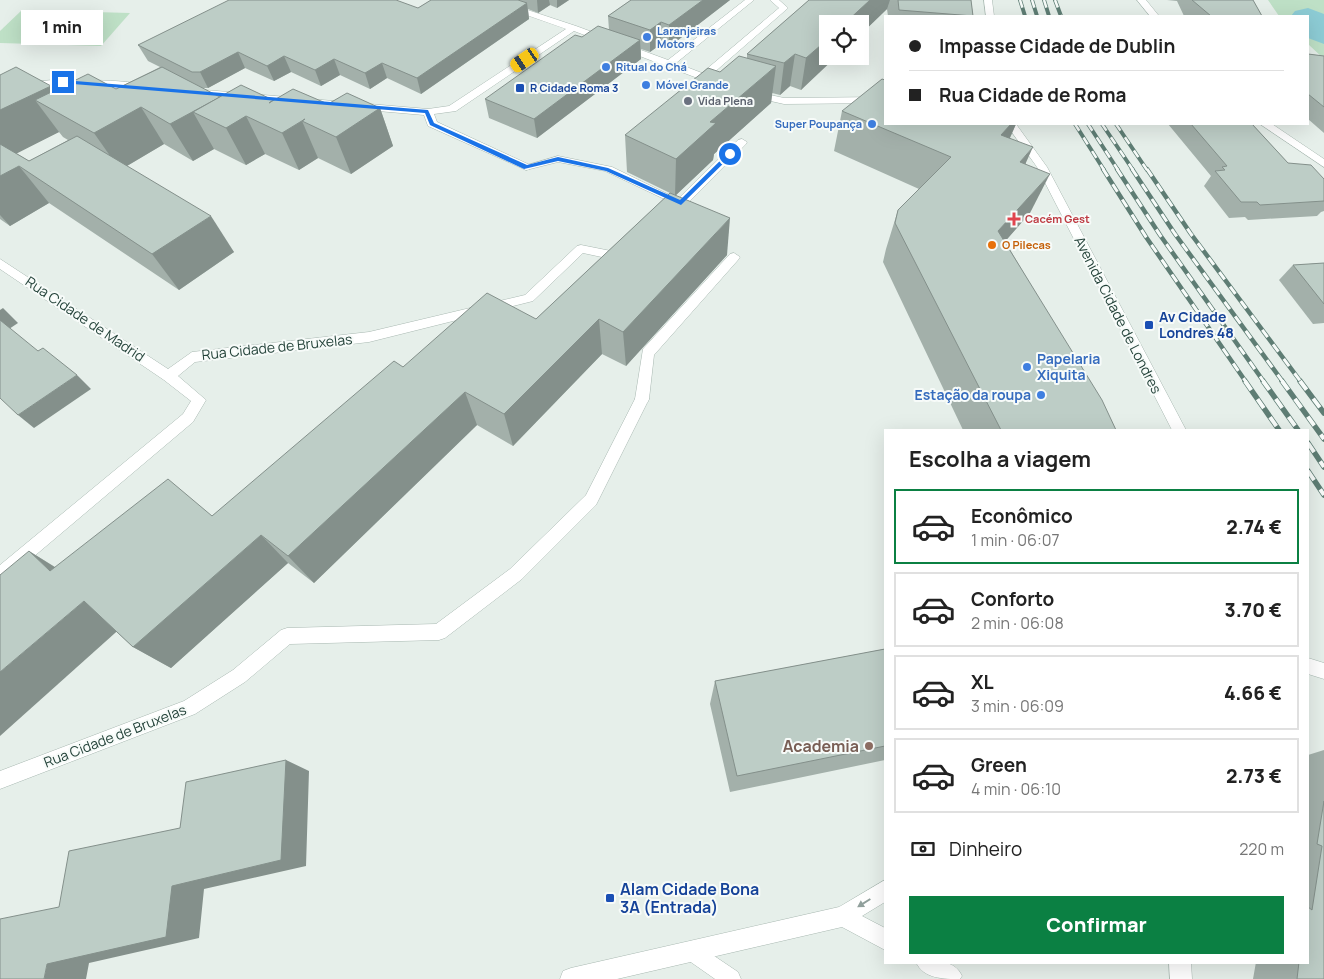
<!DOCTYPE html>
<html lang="pt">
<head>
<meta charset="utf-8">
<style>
  :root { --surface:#fff; --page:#f6f6f6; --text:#222; --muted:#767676; --line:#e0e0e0; --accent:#0b8043 }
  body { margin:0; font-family:Manrope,sans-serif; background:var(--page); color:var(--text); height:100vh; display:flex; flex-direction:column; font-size:19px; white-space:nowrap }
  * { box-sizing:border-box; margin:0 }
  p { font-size:16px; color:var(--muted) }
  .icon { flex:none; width:28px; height:28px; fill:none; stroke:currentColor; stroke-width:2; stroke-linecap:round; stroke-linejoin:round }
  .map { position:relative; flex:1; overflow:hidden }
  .panel { position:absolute; left:884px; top:429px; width:425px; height:535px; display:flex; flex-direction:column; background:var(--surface); border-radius:0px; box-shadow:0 5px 20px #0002 }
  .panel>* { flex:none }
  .top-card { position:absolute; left:884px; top:15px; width:425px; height:110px; border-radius:0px; box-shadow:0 5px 20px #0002; display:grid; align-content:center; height:110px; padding:0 25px; background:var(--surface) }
  .fabs { position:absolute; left:819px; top:15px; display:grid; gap:10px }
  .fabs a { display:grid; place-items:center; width:50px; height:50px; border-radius:0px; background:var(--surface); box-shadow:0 5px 20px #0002; font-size:25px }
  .end { position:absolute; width:22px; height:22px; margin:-11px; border:6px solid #1a73e8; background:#fff; box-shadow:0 0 0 2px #fff }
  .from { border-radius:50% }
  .bubble { position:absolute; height:35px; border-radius:0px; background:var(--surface); box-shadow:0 5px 20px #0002; font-size:16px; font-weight:800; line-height:35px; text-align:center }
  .car { position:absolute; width:15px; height:30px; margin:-15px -8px; border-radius:6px; box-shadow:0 0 4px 1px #0007; background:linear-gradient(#f5c518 24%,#345 0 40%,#f5c518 0 76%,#345 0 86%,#f5c518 0) }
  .top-card b { display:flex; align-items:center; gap:18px; height:48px; font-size:19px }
  .top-card b+b { border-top:1px solid var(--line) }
  .top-card i { width:12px; height:12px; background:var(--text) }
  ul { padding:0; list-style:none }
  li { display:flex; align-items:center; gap:15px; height:75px; margin:0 10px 8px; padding:0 15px; border:2px solid var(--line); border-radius:0px }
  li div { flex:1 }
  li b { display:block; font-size:19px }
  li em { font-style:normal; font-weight:800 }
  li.on { border-color:var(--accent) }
  li>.icon { width:45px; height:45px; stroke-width:1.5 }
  h2 { padding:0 25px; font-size:22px; line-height:60px }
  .pay { display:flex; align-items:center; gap:12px; height:55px; padding:0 25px; font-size:19px }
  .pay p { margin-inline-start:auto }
  .primary-button { display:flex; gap:10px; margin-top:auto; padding:10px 25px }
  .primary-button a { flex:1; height:58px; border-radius:0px; background:var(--accent); color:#fff; font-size:20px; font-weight:800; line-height:58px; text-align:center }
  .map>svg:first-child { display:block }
  .green { fill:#bee0c6 }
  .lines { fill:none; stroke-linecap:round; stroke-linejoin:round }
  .river { fill:#8dccd5; fill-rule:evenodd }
  .service-casing { stroke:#a8b8b1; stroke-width:1 }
  .pedestrian-casing { stroke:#a8b8b1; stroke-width:1 }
  .minor-casing { stroke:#a8b8b1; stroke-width:1 }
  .service { fill:#fff; fill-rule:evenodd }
  .pedestrian { fill:#fff; fill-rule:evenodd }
  .minor { fill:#fff; fill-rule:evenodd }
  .rail-far2-casing { stroke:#5e7d74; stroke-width:4 }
  .rail-far1-casing { stroke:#5e7d74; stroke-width:4.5 }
  .rail-casing { stroke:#5e7d74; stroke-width:5.5 }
  .rail-far2 { stroke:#f7fbf9; stroke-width:2.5; stroke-dasharray:8; stroke-linecap:butt }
  .rail-far1 { stroke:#f7fbf9; stroke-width:3; stroke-dasharray:9; stroke-linecap:butt }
  .rail { stroke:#f7fbf9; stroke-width:4; stroke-dasharray:11; stroke-linecap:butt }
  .wall { fill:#a3b0aa; fill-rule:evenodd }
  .shaded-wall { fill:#84908b }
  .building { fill:#bdcdc6; stroke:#84908b }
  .oneway { fill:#91a09c }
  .route { fill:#1a73e8 }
  .shop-dot { fill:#3f7fe0; stroke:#f7fbf9; stroke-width:2 }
  .transit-dot { fill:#1a4fb4; stroke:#f7fbf9; stroke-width:2 }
  .worship-dot { fill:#6b7280; stroke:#f7fbf9; stroke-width:2 }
  .health-dot { fill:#e0444e; stroke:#f7fbf9; stroke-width:2 }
  .food-dot { fill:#e8710a; stroke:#f7fbf9; stroke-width:2 }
  .education-dot { fill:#8d6e63; stroke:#f7fbf9; stroke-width:2 }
  .labels { text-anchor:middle; stroke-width:4; stroke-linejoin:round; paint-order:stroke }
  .far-shop-label { font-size:11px; font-weight:bold; fill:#366cbe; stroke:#f7fbf9; text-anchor:start }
  .far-transit-label { font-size:11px; font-weight:bold; fill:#164399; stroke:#f7fbf9; text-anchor:start }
  .far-worship-label { font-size:11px; font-weight:bold; fill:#5b616d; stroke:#f7fbf9; text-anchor:start }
  .far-health-label { font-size:11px; font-weight:bold; fill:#be3a42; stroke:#f7fbf9; text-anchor:start }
  .far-food-label { font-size:11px; font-weight:bold; fill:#c56008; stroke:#f7fbf9; text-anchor:start }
  .street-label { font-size:14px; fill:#234239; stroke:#f7fbf9 }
  .transit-label { font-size:14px; font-weight:bold; fill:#164399; stroke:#f7fbf9; text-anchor:start }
  .shop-label { font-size:14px; font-weight:bold; fill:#366cbe; stroke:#f7fbf9; text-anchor:start }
  .near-education-label { font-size:16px; font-weight:bold; fill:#785e54; stroke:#f7fbf9; text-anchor:end }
  .near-transit-label { font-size:16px; font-weight:bold; fill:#164399; stroke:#f7fbf9; text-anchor:start }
</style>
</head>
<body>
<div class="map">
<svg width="1324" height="979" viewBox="0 0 1324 979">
  <rect width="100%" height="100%" fill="#e6efea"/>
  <!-- green -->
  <g class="green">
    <path d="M1268 0H1324V59L1308 44V16H1279Z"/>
    <path d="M22 10 130 13 101 46 0 43V31Z"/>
  </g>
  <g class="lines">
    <!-- river -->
    <path class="river" d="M1308 8 1324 14V44L1308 38V16H1291L1295 11Z"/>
    <defs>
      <g id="service">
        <path d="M558 156 612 167 686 203 681 206 677 205 605 171 558 162 526 170 521 167Z"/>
        <path d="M692 941 738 972 741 979H715L685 958 682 951 685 944Z"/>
      </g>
      <path id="pedestrian" d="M734 253 740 257 738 260 654 355 649 399 647 403H637L635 399 643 349 730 254Z"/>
      <g id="minor">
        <path d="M484 0H497L576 26 668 60 745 0H754L676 63 702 73 779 8 770 0H779L788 8 710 76 719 80V84H713L574 31 456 111 434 114 437 122 530 165V169L526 170 428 126 424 115 193 95 188 92 193 89 428 109 449 106 566 29Z"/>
        <path d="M984 0H992L994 16H986Z"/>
        <path d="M1137 0H1146L1159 16H1150Z"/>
        <path d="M53 80C69 80 139 79 148 87L143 90 53 86 0 91V85Z"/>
        <path d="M752 91 784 98 885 97V103L784 104 748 96V92Z"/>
        <path d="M1006 124H1016L1047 167 1186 430H1172L1037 167Z"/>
        <path d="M1260 124H1272L1324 159V167Z"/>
        <path d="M742 139 747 142 746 144 685 206H677V200L738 140Z"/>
        <path d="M581 245 611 251 617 255 611 259 583 253 533 301 369 342 195 362 178 376 206 400 193 422 6 580 0 582V565L183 414 191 401 164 380 0 269V259L168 369 192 352 369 332 525 295 577 246Z"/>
        <path d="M642 394 647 395 649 399 596 505 522 579 445 638 439 640 290 644 245 682 195 714 0 789V771L184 701 233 670 281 630 287 628 436 624 510 569 586 495 637 395Z"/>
        <path d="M1308 658 1324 663V679L1308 674Z"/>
        <path d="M885 880V902L862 916 885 928V950L842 927 617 979H560L563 971 571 968 839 907Z"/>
        <path d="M916 962C933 962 954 958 962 976L960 979C944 979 923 979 916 962Z"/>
        <path d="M1169 962H1191L1192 979H1170Z"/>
      </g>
    </defs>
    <!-- service casing -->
    <use href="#service" class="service-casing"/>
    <!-- pedestrian casing -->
    <use href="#pedestrian" class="pedestrian-casing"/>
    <!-- minor casing -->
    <use href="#minor" class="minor-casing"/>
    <!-- service -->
    <use href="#service" class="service"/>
    <!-- pedestrian -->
    <use href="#pedestrian" class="pedestrian"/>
    <!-- minor -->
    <use href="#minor" class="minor"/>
    <defs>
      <g id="rail-far2">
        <path d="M1020 0 1025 16"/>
        <path d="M1032 0 1037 16"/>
        <path d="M1044 0 1049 16"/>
        <path d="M1055 0 1061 16"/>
        <path d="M1075 124 1104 170"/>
        <path d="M1088 124 1118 170"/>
        <path d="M1102 124 1133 170"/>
        <path d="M1116 124 1147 170"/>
      </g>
      <g id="rail-far1">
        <path d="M1103 169 1146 237 1246 382"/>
        <path d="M1117 169 1160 235 1264 382"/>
        <path d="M1132 169 1175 234 1283 382"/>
        <path d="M1147 169 1191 234 1301 382"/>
      </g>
      <g id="rail">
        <path d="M1245 381 1279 430"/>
        <path d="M1263 381 1298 430"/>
        <path d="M1282 381 1324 439"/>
        <path d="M1300 381 1324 413"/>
        <path d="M1308 443 1324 467"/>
        <path d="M1308 471 1324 495"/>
      </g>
    </defs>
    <!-- rail-far2 casing -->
    <use href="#rail-far2" class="rail-far2-casing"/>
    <!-- rail-far1 casing -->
    <use href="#rail-far1" class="rail-far1-casing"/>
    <!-- rail casing -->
    <use href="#rail" class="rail-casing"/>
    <!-- rail-far2 -->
    <use href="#rail-far2" class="rail-far2"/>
    <!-- rail-far1 -->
    <use href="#rail-far1" class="rail-far1"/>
    <!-- rail -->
    <use href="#rail" class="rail"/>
  </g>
  <!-- wall -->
  <g class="wall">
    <path d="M431 0H569L557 8 550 5 538 13 528 9 529 19 421 94 387 78 370 89 340 75 321 86 291 72 274 81 245 68 208 88H202L220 97 380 108 393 146 351 174 318 158 299 170 265 154 246 165 214 149 193 161 164 144 127 166 234 252 179 290 49 203 10 226 0 219V75L55 90 116 89 160 67 148 61 138 45 418 8ZM59 132 63 137 68 140 29 161 16 153Z"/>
    <path d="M631 0H730L669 47 661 44 650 52 641 49V59L537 138 489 118 485 99 609 30 608 16Z"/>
    <path d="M809 0H971L973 16H888L887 9 860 35V24L801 90 790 86 780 95 772 93 771 103 714 154 713 160 676 195 727 255 626 366 602 354 513 446 477 425 314 583 288 563 171 668 133 647 29 551 55 567 212 516 403 367 536 319 670 193 627 172 625 135 720 72 747 58V54Z"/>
    <path d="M1167 0H1253L1262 16H1184L1177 1Z"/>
    <path d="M1308 54 1324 56V133L1308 119Z"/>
    <path d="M842 111 885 124H1016L1010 138 1026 164 1030 213 1005 241 1116 430H963L883 262 886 249 898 210 919 189 834 151Z"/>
    <path d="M1168 124H1252L1288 163 1324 179V211L1321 212 1317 216 1248 220 1245 217 1229 218 1204 186 1211 176Z"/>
    <path d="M1324 263V323L1313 324 1279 280 1293 265Z"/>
    <path d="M885 649V760L730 792 710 704 715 681Z"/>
    <path d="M1324 750V979H1253L1256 962H1308V755Z"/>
  </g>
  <!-- shaded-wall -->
  <g class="shaded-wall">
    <path d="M537 0H549L550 5 538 13Z"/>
    <path d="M557 0H569L557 8Z"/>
    <path d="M703 0H730L669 47V25Z"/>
    <path d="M870 0H890L887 9 860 35V24H844Z"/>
    <path d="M527 3 529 19 421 94 417 78Z"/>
    <path d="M661 22V44L650 52V30Z"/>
    <path d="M828 39V56H837L801 90 806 58Z"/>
    <path d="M640 40 641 59 537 138 534 119Z"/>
    <path d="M238 52 245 68 208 88 200 72Z"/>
    <path d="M795 54 790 86 780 95 784 63Z"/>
    <path d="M284 56 291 72 274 81 267 66Z"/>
    <path d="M334 59 340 75 321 86 315 70Z"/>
    <path d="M382 63 387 78 370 89 365 73Z"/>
    <path d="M776 66 771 103 714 154 713 160 675 196 676 159 710 122Z"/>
    <path d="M51 86 77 123 35 100 59 132 0 162V110Z"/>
    <path d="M220 97 246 116 265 154 246 165 226 128 193 112 214 149 193 161 170 124Z"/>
    <path d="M141 107 164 144 120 170 94 133Z"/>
    <path d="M380 108 393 146 351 174 336 137Z"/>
    <path d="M302 121 318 158 299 170 282 133Z"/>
    <path d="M1011 124H1016L1002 155 1001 135Z"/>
    <path d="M1033 147 1015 187 1020 162Z"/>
    <path d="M19 166 49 203 10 226 0 215V176Z"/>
    <path d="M1050 174 1030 213 980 270 998 231Z"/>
    <path d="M211 216 234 252 179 290 152 254Z"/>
    <path d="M730 218 727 255 626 366 623 332Z"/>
    <path d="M3 308 18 323 9 329 0 321V310Z"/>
    <path d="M599 319 602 354 513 446 504 414Z"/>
    <path d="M77 375 91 389 34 428 18 415Z"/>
    <path d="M465 392 477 425 314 583 288 556Z"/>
    <path d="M261 535 288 563 171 668 133 647Z"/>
    <path d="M29 551 72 578 50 571Z"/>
    <path d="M84 601 124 625 0 736V672Z"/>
    <path d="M286 760 309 771 306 866 204 889 199 938 89 963 86 979H44L47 964 172 886Z"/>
  </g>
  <!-- building -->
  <g class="building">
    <path d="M229 0H396L418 8 431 0H518L527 3 417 78 382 63 365 73 334 59 315 70 284 56 267 66 238 52 200 72H192L138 45Z"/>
    <path d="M631 0H703L669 25 661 22 650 30 608 16Z"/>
    <path d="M809 0H870L844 24H828V39L806 58 795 54 784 63 747 54Z"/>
    <path d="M898 0H971L973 16 899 10Z"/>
    <path d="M1192 0H1253L1262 16H1211Z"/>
    <path d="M598 26 640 40 534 119 485 99 575 35 582 37Z"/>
    <path d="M1308 54 1324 56V107L1308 94Z"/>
    <path d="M739 56 776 66 710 122 716 123 676 159 625 135 708 68 720 72Z"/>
    <path d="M16 67 51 86 0 110V75Z"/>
    <path d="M162 67 220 97 170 124 141 107 94 133 35 100 88 74 116 89Z"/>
    <path d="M882 79 885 80V124H1011L1001 135 1033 147 1020 162 1050 174 998 231 1102 400 1116 430H1001L895 223 898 210 951 157 842 111Z"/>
    <path d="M241 85 273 100 269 103 293 89 328 104 347 93 380 108 336 137 302 121 305 119 282 133 246 116 226 128 193 112Z"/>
    <path d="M1191 124H1252L1288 163 1311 165 1324 179V201L1260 205 1257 202H1241L1215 171 1225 170 1222 167 1227 166Z"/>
    <path d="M77 136 211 216 152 254 19 166 0 176V144L29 161Z"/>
    <path d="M670 193 730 218 623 332 599 319 504 414 465 392 288 556 261 535 133 647 84 601 0 672V575L29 551 50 571 168 479 212 516 394 361 403 367 487 293 536 319Z"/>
    <path d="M1324 263V304L1293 265Z"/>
    <path d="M0 320 38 351 43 348 77 375 18 415 0 398Z"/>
    <path d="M885 649V746L737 776 715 681Z"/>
    <path d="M286 760 281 860 172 886 166 937 47 964 44 979H0V919L59 907 69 851 180 828 186 782Z"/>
    <path d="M1324 801V979H1297L1299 962H1308V907L1312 910 1322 846 1317 844Z"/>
  </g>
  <!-- one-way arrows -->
  <defs><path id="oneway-solid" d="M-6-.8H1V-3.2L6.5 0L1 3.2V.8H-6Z" transform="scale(1.25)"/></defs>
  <use class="oneway" href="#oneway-solid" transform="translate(864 903) rotate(148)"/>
  <!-- route -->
  <path class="route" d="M63 80 428 110 434 123 527 165 558 157 608 168 680 200 728 153 733 154 681 205 606 171 558 161 524 169 430 125 425 113 61 83Z"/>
  <!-- markers -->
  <g class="shop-dot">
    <circle cx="647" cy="37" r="5"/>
    <circle cx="606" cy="67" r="5"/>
    <circle cx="646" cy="85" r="5"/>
    <circle cx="872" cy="124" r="5"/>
    <circle cx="1027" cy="367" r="5"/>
    <circle cx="1041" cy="395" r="5"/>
  </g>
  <g class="transit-dot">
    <rect x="515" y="83" width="10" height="10" rx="2.5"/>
    <rect x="1144" y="320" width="10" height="10" rx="2.5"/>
    <rect x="605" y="893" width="10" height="10" rx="2.5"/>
  </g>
  <circle class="worship-dot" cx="688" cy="101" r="5"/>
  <path class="health-dot" d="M1011.5 211.5h5v5h5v5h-5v5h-5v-5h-5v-5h5z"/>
  <circle class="food-dot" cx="992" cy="245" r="5"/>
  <circle class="education-dot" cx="869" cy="746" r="5"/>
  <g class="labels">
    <!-- far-shop labels -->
    <g class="far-shop-label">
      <text x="657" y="35">Laranjeiras<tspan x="657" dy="13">Motors</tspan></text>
      <text x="616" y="71">Ritual do Chá</text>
      <text x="656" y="89">Móvel Grande</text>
      <text x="862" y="128" text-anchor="end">Super Poupança</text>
    </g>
    <!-- far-transit labels -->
    <g class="far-transit-label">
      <text x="530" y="92">R Cidade Roma 3</text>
    </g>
    <!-- far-worship labels -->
    <g class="far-worship-label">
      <text x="698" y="105">Vida Plena</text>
    </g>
    <!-- far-health labels -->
    <g class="far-health-label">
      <text x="1025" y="223">Cacém Gest</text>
    </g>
    <!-- far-food labels -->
    <g class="far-food-label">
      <text x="1002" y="249">O Pilecas</text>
    </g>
    <!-- street labels -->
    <g class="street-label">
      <text transform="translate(1118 315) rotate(63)" y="5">Avenida Cidade de Londres</text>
      <text transform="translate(85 319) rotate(34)" y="5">Rua Cidade de Madrid</text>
      <text transform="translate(277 347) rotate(-6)" y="5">Rua Cidade de Bruxelas</text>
      <text transform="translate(115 736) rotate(-21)" y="5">Rua Cidade de Bruxelas</text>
    </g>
    <!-- transit labels -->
    <g class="transit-label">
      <text x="1159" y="322">Av Cidade<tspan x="1159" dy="16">Londres 48</tspan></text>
    </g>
    <!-- shop labels -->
    <g class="shop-label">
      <text x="1037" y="364">Papelaria<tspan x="1037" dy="16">Xiquita</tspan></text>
      <text x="1031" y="400" text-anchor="end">Estação da roupa</text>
    </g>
    <!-- near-education labels -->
    <g class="near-education-label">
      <text x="859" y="752">Academia</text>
    </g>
    <!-- near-transit labels -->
    <g class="near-transit-label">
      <text x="620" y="895">Alam Cidade Bona<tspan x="620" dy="18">3A (Entrada)</tspan></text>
    </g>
  </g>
</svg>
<div class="fabs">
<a><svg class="icon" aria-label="locate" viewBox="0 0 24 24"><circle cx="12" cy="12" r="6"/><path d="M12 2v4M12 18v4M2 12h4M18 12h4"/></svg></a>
</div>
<i class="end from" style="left:730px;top:154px"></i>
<i class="end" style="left:63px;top:82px"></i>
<div class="bubble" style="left:21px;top:10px;width:82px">1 min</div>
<i class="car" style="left:525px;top:60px;rotate:236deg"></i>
<div class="top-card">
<b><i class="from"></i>Impasse Cidade de Dublin</b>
<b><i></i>Rua Cidade de Roma</b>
</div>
<section class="panel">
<h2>Escolha a viagem</h2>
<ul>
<li class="on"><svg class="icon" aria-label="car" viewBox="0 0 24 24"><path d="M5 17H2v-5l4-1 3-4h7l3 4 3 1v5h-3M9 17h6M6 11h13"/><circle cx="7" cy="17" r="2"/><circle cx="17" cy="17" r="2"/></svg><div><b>Econômico</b><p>1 min · 06:07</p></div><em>2.74 €</em></li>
<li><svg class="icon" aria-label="car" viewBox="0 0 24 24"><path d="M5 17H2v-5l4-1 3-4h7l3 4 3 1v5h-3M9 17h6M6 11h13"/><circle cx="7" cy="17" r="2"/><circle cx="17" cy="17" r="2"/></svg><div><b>Conforto</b><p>2 min · 06:08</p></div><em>3.70 €</em></li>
<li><svg class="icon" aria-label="car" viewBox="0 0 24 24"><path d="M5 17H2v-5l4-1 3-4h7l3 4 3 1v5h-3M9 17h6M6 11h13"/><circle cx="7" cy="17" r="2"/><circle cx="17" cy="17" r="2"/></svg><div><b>XL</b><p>3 min · 06:09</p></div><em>4.66 €</em></li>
<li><svg class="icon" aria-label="car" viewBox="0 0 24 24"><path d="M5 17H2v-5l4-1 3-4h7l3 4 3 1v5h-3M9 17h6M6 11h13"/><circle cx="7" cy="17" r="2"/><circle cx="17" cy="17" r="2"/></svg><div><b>Green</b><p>4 min · 06:10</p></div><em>2.73 €</em></li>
</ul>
<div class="pay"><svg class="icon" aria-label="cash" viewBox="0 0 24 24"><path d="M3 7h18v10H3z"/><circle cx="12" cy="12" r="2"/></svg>Dinheiro<p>220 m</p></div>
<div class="primary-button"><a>Confirmar</a></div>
</section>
</div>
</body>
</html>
